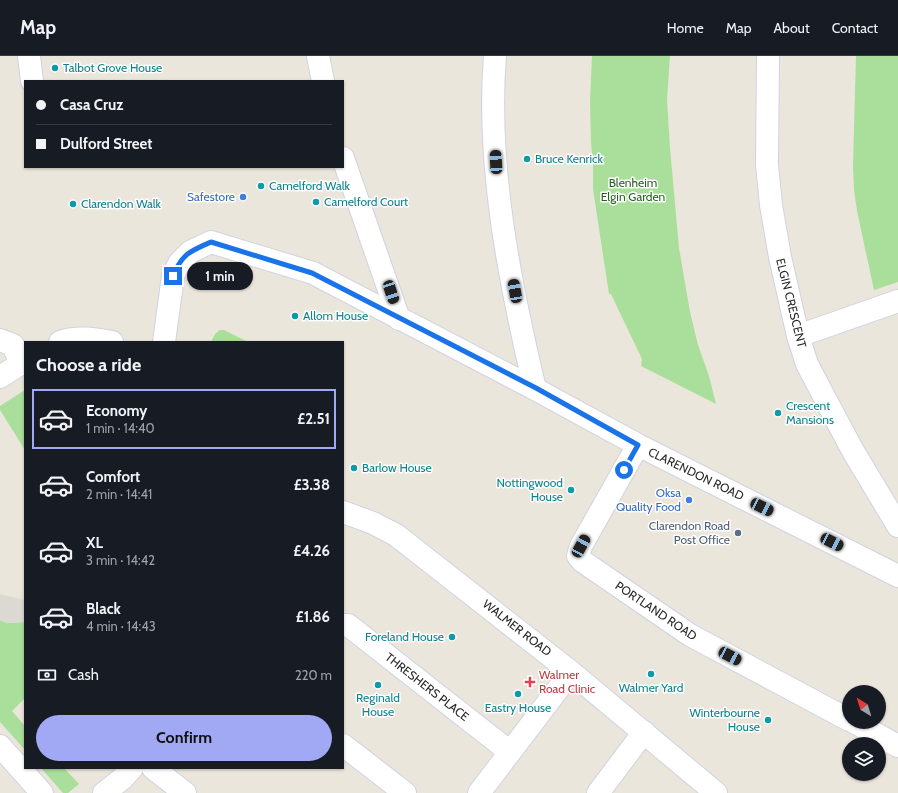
<!DOCTYPE html>
<html lang="en">
<head>
<meta charset="utf-8">
<style>
  :root { --surface:#171b24; --page:#20242c; --text:#f1f3f6; --muted:#9ea1a6; --line:#363941; --accent:#a2a9f4 }
  body { margin:0; font-family:Cabin,sans-serif; background:var(--page); color:var(--text); height:100vh; display:flex; flex-direction:column; font-size:15px; white-space:nowrap }
  * { box-sizing:border-box; margin:0 }
  p { font-size:13px; color:var(--muted) }
  .icon { flex:none; width:22px; height:22px; fill:none; stroke:currentColor; stroke-width:2; stroke-linecap:round; stroke-linejoin:round }
  .map { position:relative; flex:1; overflow:hidden }
  .side { position:absolute; left:24px; top:285px; width:320px; height:428px; display:flex; flex-direction:column; background:var(--surface); border-radius:0px; box-shadow:0 1px 3px #0004 }
  .side>* { flex:none }
  .top-card { position:absolute; left:24px; top:24px; width:320px; height:88px; border-radius:0px; box-shadow:0 1px 3px #0004; display:grid; align-content:center; height:88px; padding:0 12px; background:var(--surface) }
  .needle { width:26px; rotate:322deg }
  .tools { position:absolute; left:842px; top:629px; display:grid; gap:8px }
  .tools a { display:grid; place-items:center; width:44px; height:44px; border-radius:50%; background:var(--surface); box-shadow:0 1px 3px #0004; font-size:20px }
  .end { position:absolute; width:18px; height:18px; margin:-9px; border:5px solid #1a73e8; background:#fff; box-shadow:0 0 0 2px #fff }
  .from { border-radius:50% }
  .bubble { position:absolute; height:28px; border-radius:14px; background:var(--surface); box-shadow:0 1px 3px #0004; font-size:13px; font-weight:800; line-height:28px; text-align:center }
  .car { position:absolute; width:12px; height:24px; margin:-12px -6px; border-radius:5px; box-shadow:0 0 3px 1px #0007; background:linear-gradient(#222 24%,#8ab4d8 0 40%,#222 0 76%,#8ab4d8 0 86%,#222 0) }
  .top-card b { display:flex; align-items:center; gap:14px; height:38px; font-size:15px }
  .top-card b+b { border-top:1px solid var(--line) }
  .top-card i { width:10px; height:10px; background:var(--text) }
  ul { padding:0; list-style:none }
  li { display:flex; align-items:center; gap:12px; height:60px; margin:0 8px 6px; padding:0 4px; border:2px solid transparent; border-radius:0px }
  li div { flex:1 }
  li b { display:block; font-size:15px }
  li em { font-style:normal; font-weight:800 }
  li.current { border-color:var(--accent) }
  li>.icon { width:36px; height:36px; stroke-width:1.5 }
  h2 { padding:0 12px; font-size:18px; line-height:48px }
  .pay { display:flex; align-items:center; gap:10px; height:44px; padding:0 12px; font-size:15px }
  .pay p { margin-inline-start:auto }
  .primary-button { display:flex; gap:8px; margin-top:auto; padding:8px 12px }
  .primary-button a { flex:1; height:46px; border-radius:24px; background:var(--accent); color:#111; font-size:16px; font-weight:800; line-height:46px; text-align:center }
  header { display:flex; align-items:center; gap:24px; box-sizing:border-box; height:56px; padding:0 20px; background:var(--surface); border-bottom:1px solid var(--line) }
  header strong { font-size:19px }
  nav { display:flex; gap:22px; margin-inline-start:auto; font-size:14px }
  .map>svg:first-child { display:block }
  .green { fill:#a9df9a }
  .plaza { fill:#dbd9d2 }
  .lines { fill:none; stroke-linecap:round; stroke-linejoin:round }
  .minor-casing { stroke:#d1d2e1; stroke-width:24 }
  .minor { stroke:#fff; stroke-width:22 }
  .route { stroke:#1a73e8; stroke-width:5 }
  .culture-dot { fill:#0f9aa8; stroke:#fff; stroke-width:1.5 }
  .shop-dot { fill:#3f7fe0; stroke:#fff; stroke-width:1.5 }
  .service-dot { fill:#5c6f8a; stroke:#fff; stroke-width:1.5 }
  .health-dot { fill:#e0444e; stroke:#fff; stroke-width:1.5 }
  .labels { text-anchor:middle; stroke-width:3; stroke-linejoin:round; paint-order:stroke }
  .culture-label { font-size:12px; fill:#0d838f; stroke:#fff; text-anchor:start }
  .park-label { font-size:12px; fill:#23621d; stroke:#fff }
  .shop-label { font-size:12px; fill:#366cbe; stroke:#fff; text-anchor:end }
  .street-label { font-size:12px; fill:#292929; stroke:#fff }
  .service-label { font-size:12px; fill:#4e5e75; stroke:#fff; text-anchor:end }
  .health-label { font-size:12px; fill:#be3a42; stroke:#fff; text-anchor:start }
</style>
</head>
<body>
<header>
<strong>Map</strong>
<nav><a>Home</a><a>Map</a><a>About</a><a>Contact</a></nav>
</header>
<div class="map">
<svg width="898" height="737" viewBox="0 0 898 737">
  <rect width="100%" height="100%" fill="#ebe6db"/>
  <!-- green -->
  <g class="green">
    <path d="M592 0H670L667 43 670 92 679 192 690 256 698 289 709 320 716 348 641 310 642 304 641 301 611 238H609L593 133V108L591 87 590 45Z"/>
    <path d="M856 0H898V226L874 234 857 155 854 134 853 110Z"/>
    <path d="M220 274H224L248 286H211L215 278Z"/>
    <path d="M25 334V394L0 354V350Z"/>
    <path d="M0 564 7 567 25 566V642L12 655 25 670V694L0 666Z"/>
    <path d="M41 712H64L79 728 68 737H63Z"/>
  </g>
  <!-- plaza -->
  <path class="plaza" d="M0 538 25 544V566L7 567 0 564Z"/>
  <g class="lines">
    <defs>
      <g id="minor">
        <path d="M29 0 32 25"/>
        <path d="M318 0 323 25"/>
        <path d="M495 0C486 108 510 228 535 333"/>
        <path d="M768 0 767 109 771 149 780 201 798 280 807 308 819 331 853 395 898 470"/>
        <path d="M343 102 399 263"/>
        <path d="M798 280 898 245"/>
        <path d="M0 284 13 289 21 308"/>
        <path d="M60 286C77 280 94 283 112 286"/>
        <path d="M164 286 173 220 179 207 190 196 211 186 313 217 535 333 638 389 898 520"/>
        <path d="M0 321 25 305"/>
        <path d="M638 389 581 490 578 500 582 505 690 579 849 664"/>
        <path d="M343 456 373 467 396 479 571 616 716 737"/>
        <path d="M343 569H348L510 696"/>
        <path d="M854 666 898 690"/>
        <path d="M343 689 405 737"/>
        <path d="M0 690 42 737"/>
        <path d="M153 712 185 737"/>
        <path d="M104 737 122 723 132 712"/>
        <path d="M479 737 571 616"/>
        <path d="M598 737 644 676"/>
      </g>
    </defs>
    <!-- minor casing -->
    <use href="#minor" class="minor-casing"/>
    <!-- minor -->
    <use href="#minor" class="minor"/>
  </g>
  <g class="lines">
    <!-- route -->
    <path class="route" d="M173 220C182 198 190 195 211 186L312 217 536 332 638 389 624 414"/>
  </g>
  <!-- markers -->
  <g class="culture-dot">
    <circle cx="55" cy="12" r="4"/>
    <circle cx="527" cy="103" r="4"/>
    <circle cx="261" cy="130" r="4"/>
    <circle cx="316" cy="146" r="4"/>
    <circle cx="73" cy="148" r="4"/>
    <circle cx="295" cy="260" r="4"/>
    <circle cx="778" cy="357" r="4"/>
    <circle cx="354" cy="412" r="4"/>
    <circle cx="571" cy="434" r="4"/>
    <circle cx="452" cy="581" r="4"/>
    <circle cx="651" cy="618" r="4"/>
    <circle cx="378" cy="629" r="4"/>
    <circle cx="518" cy="638" r="4"/>
    <circle cx="768" cy="664" r="4"/>
  </g>
  <g class="shop-dot">
    <circle cx="243" cy="141" r="4"/>
    <circle cx="689" cy="444" r="4"/>
  </g>
  <circle class="service-dot" cx="738" cy="477" r="4"/>
  <path class="health-dot" d="M528 620h4v4h4v4h-4v4h-4v-4h-4v-4h4z"/>
  <g class="labels">
    <!-- culture labels -->
    <g class="culture-label">
      <text x="63" y="16">Talbot Grove House</text>
      <text x="535" y="107">Bruce Kenrick</text>
      <text x="269" y="134">Camelford Walk</text>
      <text x="324" y="150">Camelford Court</text>
      <text x="81" y="152">Clarendon Walk</text>
      <text x="303" y="264">Allom House</text>
      <text x="786" y="354">Crescent<tspan x="786" dy="14">Mansions</tspan></text>
      <text x="362" y="416">Barlow House</text>
      <text x="563" y="431" text-anchor="end">Nottingwood<tspan x="563" dy="14">House</tspan></text>
      <text x="444" y="585" text-anchor="end">Foreland House</text>
      <text x="651" y="636" text-anchor="middle">Walmer Yard</text>
      <text x="378" y="646" text-anchor="middle">Reginald<tspan x="378" dy="14">House</tspan></text>
      <text x="518" y="656" text-anchor="middle">Eastry House</text>
      <text x="760" y="661" text-anchor="end">Winterbourne<tspan x="760" dy="14">House</tspan></text>
    </g>
    <!-- park labels -->
    <g class="park-label">
      <text x="633" y="131">Blenheim<tspan x="633" dy="14">Elgin Garden</tspan></text>
    </g>
    <!-- shop labels -->
    <g class="shop-label">
      <text x="235" y="145">Safestore</text>
      <text x="681" y="441">Oksa<tspan x="681" dy="14">Quality Food</tspan></text>
    </g>
    <!-- street labels -->
    <g class="street-label">
      <text transform="translate(791 247) rotate(76)" y="4">ELGIN CRESCENT</text>
      <text transform="translate(696 418) rotate(26)" y="4">CLARENDON ROAD</text>
      <text transform="translate(656 555) rotate(34)" y="4">PORTLAND ROAD</text>
      <text transform="translate(517 572) rotate(38)" y="4">WALMER ROAD</text>
      <text transform="translate(427 631) rotate(38)" y="4">THRESHERS PLACE</text>
    </g>
    <!-- service labels -->
    <g class="service-label">
      <text x="730" y="474">Clarendon Road<tspan x="730" dy="14">Post Office</tspan></text>
    </g>
    <!-- health labels -->
    <g class="health-label">
      <text x="539" y="623">Walmer<tspan x="539" dy="14">Road Clinic</tspan></text>
    </g>
  </g>
</svg>
<div class="tools">
<a><svg class="needle" viewBox="-14 -14 28 28"><path d="M0-13l5 13h-10z" fill="#e53935"/><path d="M0 13l5-13h-10z" fill="#9ea1a6"/></svg></a>
<a><svg class="icon" aria-label="layers" viewBox="0 0 24 24"><path d="M12 4l9 5-9 5-9-5zM3 14l9 5 9-5"/></svg></a>
</div>
<i class="end from" style="left:624px;top:414px"></i>
<i class="end" style="left:173px;top:220px"></i>
<div class="bubble" style="left:187px;top:206px;width:66px">1 min</div>
<i class="car" style="left:496px;top:106px;rotate:357deg"></i>
<i class="car" style="left:515px;top:235px;rotate:350deg"></i>
<i class="car" style="left:391px;top:236px;rotate:162deg"></i>
<i class="car" style="left:762px;top:451px;rotate:116deg"></i>
<i class="car" style="left:832px;top:486px;rotate:117deg"></i>
<i class="car" style="left:581px;top:490px;rotate:29deg"></i>
<i class="car" style="left:730px;top:600px;rotate:118deg"></i>
<div class="top-card">
<b><i class="from"></i>Casa Cruz</b>
<b><i></i>Dulford Street</b>
</div>
<section class="side">
<h2>Choose a ride</h2>
<ul>
<li class="current"><svg class="icon" aria-label="car" viewBox="0 0 24 24"><path d="M5 17H2v-5l4-1 3-4h7l3 4 3 1v5h-3M9 17h6M6 11h13"/><circle cx="7" cy="17" r="2"/><circle cx="17" cy="17" r="2"/></svg><div><b>Economy</b><p>1 min · 14:40</p></div><em>£2.51</em></li>
<li><svg class="icon" aria-label="car" viewBox="0 0 24 24"><path d="M5 17H2v-5l4-1 3-4h7l3 4 3 1v5h-3M9 17h6M6 11h13"/><circle cx="7" cy="17" r="2"/><circle cx="17" cy="17" r="2"/></svg><div><b>Comfort</b><p>2 min · 14:41</p></div><em>£3.38</em></li>
<li><svg class="icon" aria-label="car" viewBox="0 0 24 24"><path d="M5 17H2v-5l4-1 3-4h7l3 4 3 1v5h-3M9 17h6M6 11h13"/><circle cx="7" cy="17" r="2"/><circle cx="17" cy="17" r="2"/></svg><div><b>XL</b><p>3 min · 14:42</p></div><em>£4.26</em></li>
<li><svg class="icon" aria-label="car" viewBox="0 0 24 24"><path d="M5 17H2v-5l4-1 3-4h7l3 4 3 1v5h-3M9 17h6M6 11h13"/><circle cx="7" cy="17" r="2"/><circle cx="17" cy="17" r="2"/></svg><div><b>Black</b><p>4 min · 14:43</p></div><em>£1.86</em></li>
</ul>
<div class="pay"><svg class="icon" aria-label="cash" viewBox="0 0 24 24"><path d="M3 7h18v10H3z"/><circle cx="12" cy="12" r="2"/></svg>Cash<p>220 m</p></div>
<div class="primary-button"><a>Confirm</a></div>
</section>
</div>
</body>
</html>
